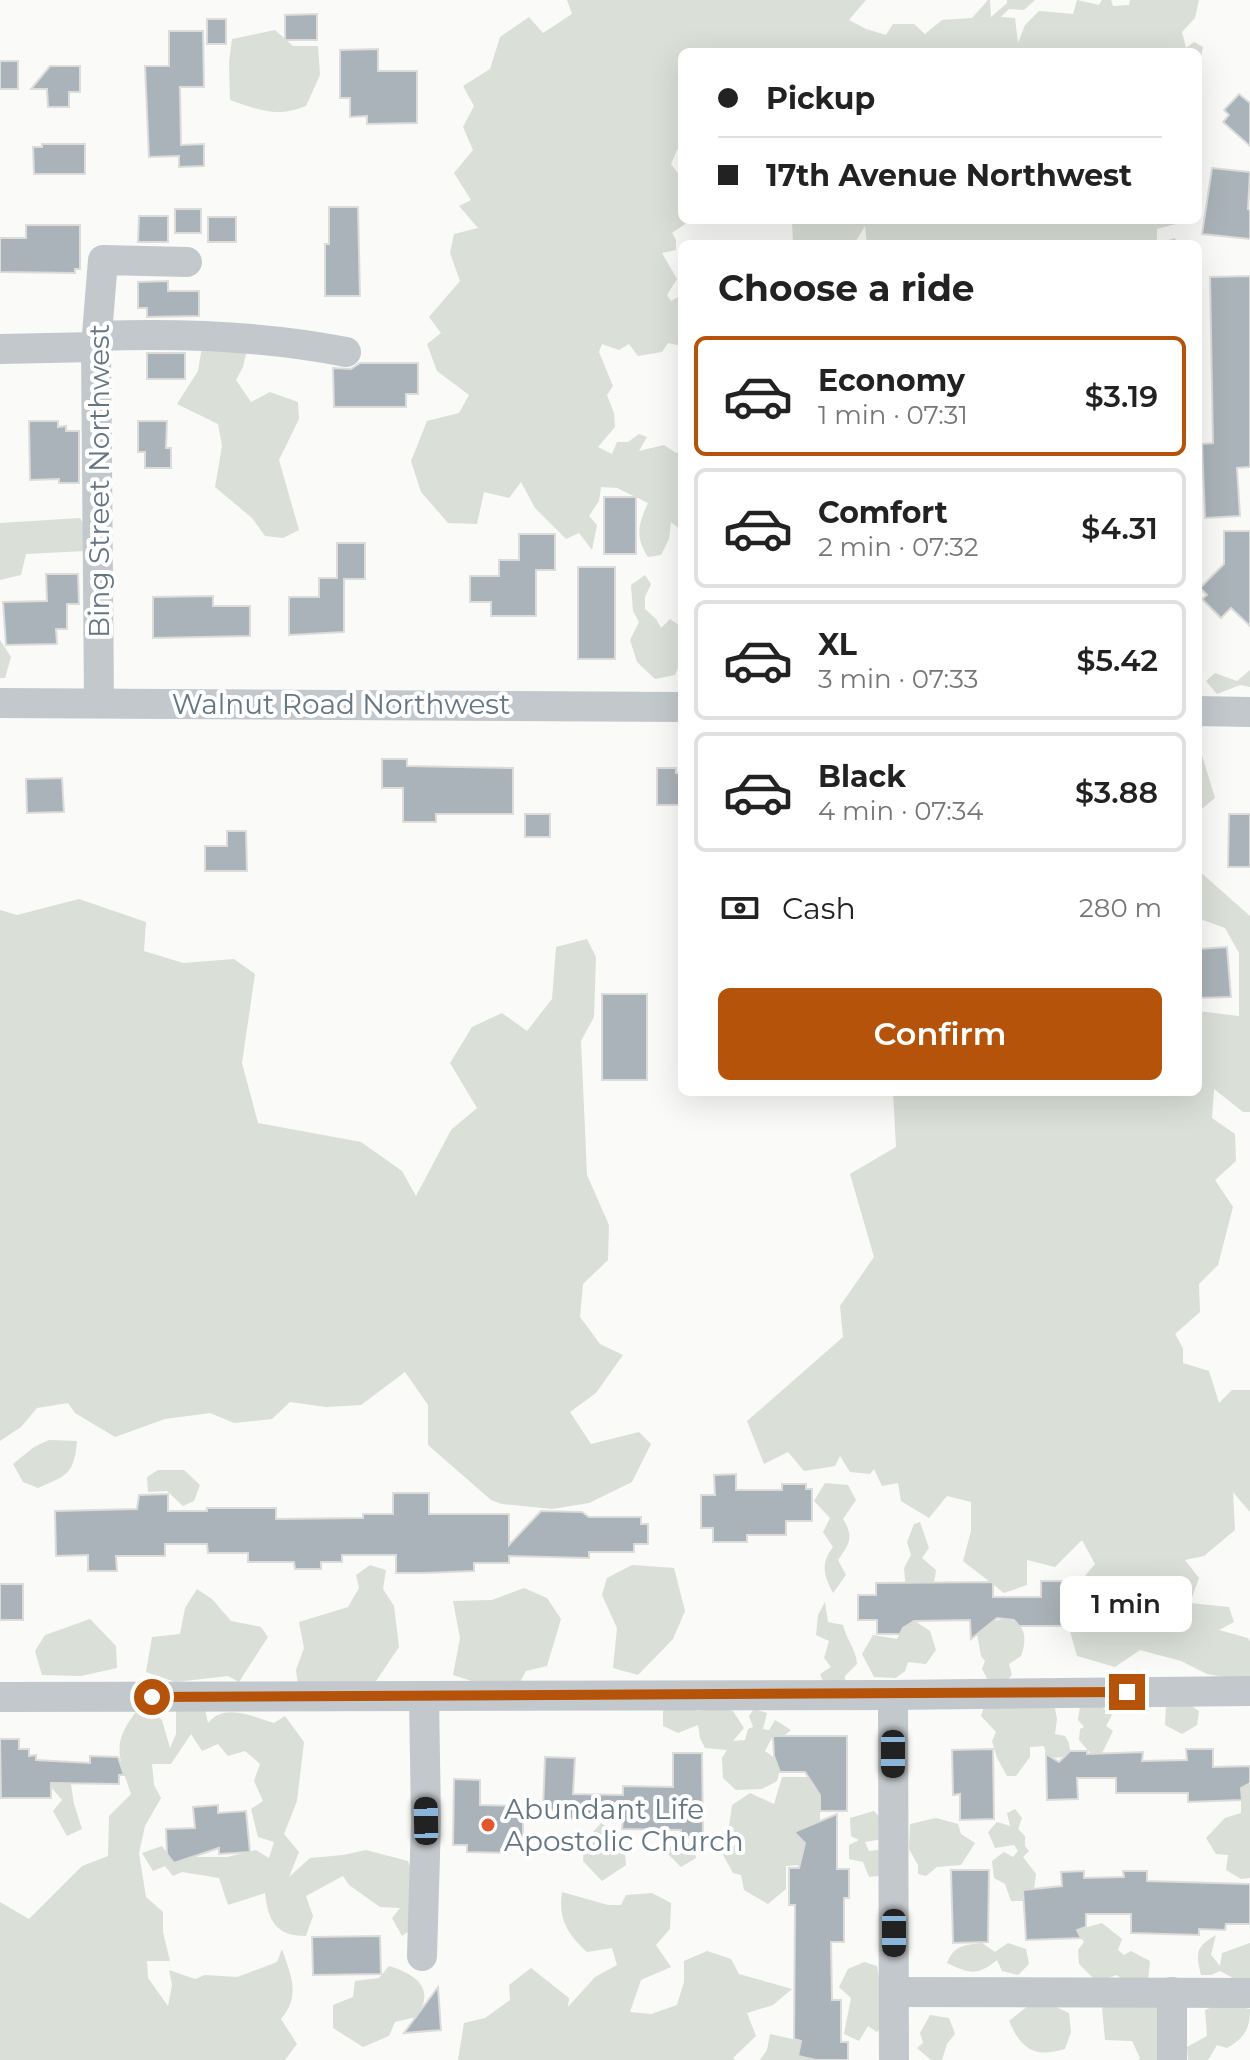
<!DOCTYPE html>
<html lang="en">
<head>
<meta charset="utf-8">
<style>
  :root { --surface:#fff; --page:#f6f6f6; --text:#222; --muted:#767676; --line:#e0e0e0; --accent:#b45309 }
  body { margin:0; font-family:Montserrat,sans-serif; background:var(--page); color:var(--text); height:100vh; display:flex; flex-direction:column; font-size:30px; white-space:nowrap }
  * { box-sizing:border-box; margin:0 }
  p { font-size:26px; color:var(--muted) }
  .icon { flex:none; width:44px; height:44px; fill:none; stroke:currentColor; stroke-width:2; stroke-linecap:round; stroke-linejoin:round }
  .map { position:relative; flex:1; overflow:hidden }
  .side { position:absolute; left:678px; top:240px; width:524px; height:856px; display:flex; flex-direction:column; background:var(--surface); border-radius:12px; box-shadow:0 8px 32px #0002 }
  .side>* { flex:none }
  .banner { position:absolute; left:678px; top:48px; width:524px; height:176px; border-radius:12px; box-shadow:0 8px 32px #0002; display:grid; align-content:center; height:176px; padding:0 40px; background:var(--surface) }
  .end { position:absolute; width:36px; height:36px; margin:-18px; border:10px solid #b45309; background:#fff; box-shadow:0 0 0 4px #fff }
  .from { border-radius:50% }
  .bubble { position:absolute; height:56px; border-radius:12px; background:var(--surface); box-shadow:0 8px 32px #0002; font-size:26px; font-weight:600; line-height:56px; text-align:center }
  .car { position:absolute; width:24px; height:48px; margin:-24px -12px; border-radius:10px; box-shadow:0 0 6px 2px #0007; background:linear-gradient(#222 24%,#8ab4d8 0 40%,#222 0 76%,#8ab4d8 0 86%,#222 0) }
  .banner b { display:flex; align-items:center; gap:28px; height:76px; font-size:30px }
  .banner b+b { border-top:2px solid var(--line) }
  .banner i { width:20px; height:20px; background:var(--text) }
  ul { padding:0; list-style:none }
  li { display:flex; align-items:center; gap:24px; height:120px; margin:0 16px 12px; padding:0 24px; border:4px solid var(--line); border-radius:12px }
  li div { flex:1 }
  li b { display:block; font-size:30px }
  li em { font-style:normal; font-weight:600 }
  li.on { border-color:var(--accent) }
  li>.icon { width:72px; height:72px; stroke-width:1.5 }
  h2 { padding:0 40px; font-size:36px; line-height:96px }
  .pay { display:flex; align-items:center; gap:20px; height:88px; padding:0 40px; font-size:30px }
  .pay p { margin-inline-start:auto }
  .cta { display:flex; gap:16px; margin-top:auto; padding:16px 40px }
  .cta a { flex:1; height:92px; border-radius:12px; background:var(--accent); color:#fff; font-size:32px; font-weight:600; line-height:92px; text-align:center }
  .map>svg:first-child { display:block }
  .green { fill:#dadfd7 }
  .building { fill:#aab3b9; stroke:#dcdcda; stroke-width:2 }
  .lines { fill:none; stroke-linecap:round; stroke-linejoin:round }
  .minor { stroke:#c3c8cc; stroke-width:30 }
  .route { stroke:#b45309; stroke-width:10 }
  .poi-dot { fill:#e4572e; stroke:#fff; stroke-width:3 }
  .labels { text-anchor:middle; stroke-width:8; stroke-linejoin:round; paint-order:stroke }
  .street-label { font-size:28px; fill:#657683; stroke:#fff }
  .poi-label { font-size:28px; fill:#657683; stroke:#fff; text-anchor:start }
</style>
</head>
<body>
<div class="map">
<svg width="1250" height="2060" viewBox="0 0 1250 2060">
  <rect width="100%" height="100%" fill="#fafaf8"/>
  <!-- green -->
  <g class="green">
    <path d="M567 0H866L849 20 866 29 886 35 893 24H914L925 34 942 20 972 18 988 0H990L991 17 1007 3V0H1035L1024 10 1009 9 1001 17 1015 18 1018 43 1025 25 1039 11 1073 14 1077 0 1099 5 1102 0H1111L1113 6 1129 5 1130 0H1199L1195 18 1182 32 1186 48 1194 42 1203 47 1198 72V52H682V147L677 150 671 164 682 179V220H691L672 233 676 240V250L662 253 677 279 667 295 671 301 682 295V346L668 343 662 352 638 356 629 344 619 350 602 344 599 352 613 386 607 395 614 413 615 427 598 447 612 454 617 442H628L639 434 647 437 639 451 664 445 676 453 682 451V531L671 522 669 539 661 555 648 557C634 535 639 524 648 503L617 488 601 487 599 501 589 516 597 525 592 550 579 533 566 539 535 508 521 482 509 498 484 492 477 524 448 523 421 492 411 461 427 421 459 413 469 395 437 371 427 344 441 333 429 317 460 281 450 253 454 234 478 228 459 206 471 200 454 173 473 150 463 127 474 106 463 86 490 69 500 37 529 17 543 33 572 14Z"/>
    <path d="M275 30 293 46H318L320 75 306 106C276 118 259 110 230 100L229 62 232 39Z"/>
    <path d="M792 220H1175L1176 224 1157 229V243L1175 238 1177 244H867L865 226 854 244H793Z"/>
    <path d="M202 347 247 349 243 367 236 380 251 402 270 392 298 402 299 419 279 460 299 530 283 538 265 536 252 518 215 487 222 446 218 424 177 404 198 371Z"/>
    <path d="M80 518 91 537 85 551 26 554 21 575 0 580V523Z"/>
    <path d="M645 575 651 584 645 597V609L656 619 661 628 670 619 682 627V664L680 662 675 675 655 679 637 662 630 640 639 622 633 611 631 585Z"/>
    <path d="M0 640 11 657 5 678H0Z"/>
    <path d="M1250 670V687L1240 685 1217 694 1206 681 1215 673 1237 681Z"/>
    <path d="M1198 752H1201L1215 798 1198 812Z"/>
    <path d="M1198 870 1250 916V1112H1243L1214 1089 1212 1118 1235 1134 1236 1161 1215 1180 1233 1207 1218 1265 1199 1284 1200 1312 1175 1334 1183 1348V1363L1209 1371 1219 1403 1232 1390H1250V1512L1233 1492 1235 1530 1204 1556 1185 1560 1199 1578 1190 1603 1229 1607 1234 1622 1219 1630 1248 1638 1250 1641V1682L1207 1674 1181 1661 1140 1650 1115 1667 1077 1656 1068 1624 1087 1603 1076 1586 1095 1564 1082 1540 1055 1567 1027 1560V1585L1004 1593 963 1561 971 1531V1502L947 1496 929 1518 901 1501 898 1483 882 1486 874 1469 870 1474 850 1472 840 1456 835 1466 804 1471 788 1452 764 1464 747 1421 843 1337 840 1306 874 1257 850 1174 896 1147 893 1092H1198V1011L1239 1016V953L1225 928 1203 920 1198 924Z"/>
    <path d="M79 899 146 922 144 951 183 963 234 959 255 974 242 1063 258 1123 361 1142 402 1171 416 1196 451 1130 477 1108 450 1063 472 1027 502 1013 527 1031 552 999 556 947 587 939 596 957 594 1017 581 1041 587 1175 609 1225 608 1260 583 1284 580 1317 600 1344 623 1355 596 1393 570 1412 591 1444 639 1432 651 1444 632 1482 589 1503 552 1509 502 1504 491 1500 428 1445V1405L405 1372 361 1405 326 1407 290 1402 272 1419 234 1423 210 1413 165 1419 115 1437 75 1413 68 1403 37 1408 21 1427 0 1441V910L17 915Z"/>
    <path d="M49 1440 77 1441C74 1475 67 1475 38 1488L23 1482 13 1464 34 1447Z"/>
    <path d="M158 1470H184L200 1485 194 1501 183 1506 167 1491 148 1492 147 1477Z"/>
    <path d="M825 1483 848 1485 856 1500 843 1519C854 1537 850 1543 838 1560L846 1575 833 1593C824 1576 820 1564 833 1547L823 1532 830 1518 814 1501Z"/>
    <path d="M920 1522 929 1548 922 1558 936 1570 934 1583 906 1589 904 1568 911 1555 907 1542 914 1524Z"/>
    <path d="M370 1565 386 1570 383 1589 394 1606 399 1647 376 1681 355 1685H298L296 1670 304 1648 299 1622 348 1607 359 1588 356 1575Z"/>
    <path d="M632 1565 674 1568 685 1611 673 1639 638 1675 613 1668 617 1628 602 1595 607 1578Z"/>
    <path d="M524 1588 547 1598 561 1619 547 1666 526 1671 519 1684H481L453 1675 460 1638 453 1601 492 1600Z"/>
    <path d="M197 1589 212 1599 231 1621 261 1627 268 1637 239 1682 228 1676 175 1682 146 1672 152 1637 180 1634 185 1608Z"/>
    <path d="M825 1602 828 1622 843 1625C846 1639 856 1649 857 1664L845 1676V1689H826L820 1674 831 1667 824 1658 829 1641 816 1635 818 1615Z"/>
    <path d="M90 1619 116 1646 117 1668 81 1676 42 1675 35 1651 45 1635Z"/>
    <path d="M1005 1619C1027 1622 1027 1640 1021 1656L1009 1664 1012 1675 1004 1684 989 1682 982 1669 985 1661 981 1656 977 1634 993 1621Z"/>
    <path d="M915 1621 930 1631 936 1650 926 1664 908 1662 905 1671 896 1678 874 1677 862 1654 873 1635 897 1639 903 1628Z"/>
    <path d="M1181 1699 1199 1711 1197 1725 1182 1734 1165 1725 1166 1704Z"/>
    <path d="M679 1702 698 1711 717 1704 733 1711 744 1728 733 1741 745 1740 748 1729 753 1727 749 1716 754 1709 767 1713 763 1729 769 1730 775 1720 791 1730 784 1736H773L765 1751C778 1759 782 1766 777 1781L762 1789 736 1790 723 1778 722 1758 727 1750 705 1748 700 1738 698 1725 678 1733 663 1726V1711Z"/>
    <path d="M1054 1703 1057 1719 1055 1734 1065 1736 1069 1743 1070 1751C1062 1759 1055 1760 1046 1754L1044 1746 1030 1747V1757L1016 1776H1007L997 1758 992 1741 996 1732 981 1716 985 1704Z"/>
    <path d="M142 1704 162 1720 170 1748 176 1734V1708L205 1710 208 1723C225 1702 253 1717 274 1723L285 1716 304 1742 297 1801 284 1834 299 1852 289 1877 310 1858 343 1855 366 1850 408 1861 414 1879 416 1926 402 1936 392 1918 400 1908 380 1907 349 1885 343 1876 306 1896 313 1916 306 1936C276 1936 268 1921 265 1893L228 1905 219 1878 182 1872 173 1876 165 1866 153 1871 142 1853 162 1846 174 1863 190 1857H227L256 1850 269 1858 274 1842 258 1837 251 1809 263 1801 254 1781 260 1764 245 1751 228 1756 218 1744 202 1751 191 1734 171 1764H152L154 1785 161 1798 145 1826 139 1853 146 1897 163 1912V1932L170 1961H147L148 1978 168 2006 172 1985 169 1970 195 1979 205 1975 237 1977 277 1962 282 1949C291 1976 301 1995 281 2019L297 2044 285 2060H0V1902L29 1919 82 1866 108 1856 109 1816 131 1794C116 1751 112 1741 142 1704Z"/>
    <path d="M1080 1706H1101L1112 1715 1106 1726 1113 1731 1102 1753 1091 1754 1079 1740 1080 1729 1084 1727 1078 1720Z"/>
    <path d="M59 1771H69L74 1804 82 1829 67 1836 53 1811 62 1800 51 1787Z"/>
    <path d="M782 1777H808L820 1795V1821L795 1832 805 1843 800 1865 786 1866V1889L768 1904 744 1890 741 1875 733 1873 722 1853 737 1843 728 1833 732 1805 750 1793 774 1804Z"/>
    <path d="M1250 1783V1878L1241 1879 1226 1870 1228 1855 1216 1854 1206 1838 1225 1818 1241 1813V1788Z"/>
    <path d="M1015 1809 1022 1818 1018 1829 1025 1836V1846L1029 1851 1023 1857 1036 1874 1033 1897 1024 1901H1011L1005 1884 994 1878 992 1861 1004 1852 1013 1857 1018 1851 1014 1845 995 1848 988 1832 997 1822 1010 1826 1007 1813Z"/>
    <path d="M874 1811 885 1823 883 1839 865 1842 869 1851 885 1849 880 1876 869 1877 863 1862 849 1859V1845L859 1840 851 1836 850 1818Z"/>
    <path d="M936 1818 958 1824 961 1834 975 1843 961 1865 937 1867 926 1876 918 1874V1865L909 1849 910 1824Z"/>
    <path d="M601 1823 624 1839 626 1865 602 1881 583 1861 584 1842Z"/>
    <path d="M674 1837 693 1845 696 1858 681 1867 668 1854Z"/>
    <path d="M562 1892 608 1905H621L626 1895 652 1893 671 1903 670 1929 656 1945 671 1967 641 1980 630 2012 651 2014 677 2005 684 1982V1961L707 1951 731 1959 739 1974 792 1989 773 2005 747 2013 756 2036 733 2058 735 2060H458L464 2023 485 2018 510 2000 509 1985 531 1968 569 1998 568 2007 595 1977 617 1965 612 1948 587 1952C567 1934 558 1918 562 1892Z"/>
    <path d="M1102 1923 1122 1939 1118 1950 1124 1955 1131 1951 1150 1961 1148 1981 1134 1985 1116 1975 1097 1982 1079 1964 1078 1950 1084 1942 1077 1930Z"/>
    <path d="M1216 1935 1211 1955 1220 1966 1222 1953 1250 1943V1999L1237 1980 1220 1971 1211 1975H1201C1196 1953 1195 1947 1216 1935Z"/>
    <path d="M982 1943 995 1952 1008 1943 1026 1949 1029 1964 1018 1975 1002 1971 997 1960C978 1976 969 1974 947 1963 954 1945 965 1945 982 1943Z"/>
    <path d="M864 1962 877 1966 886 2020 877 2032 868 2026 859 2041 844 2034 851 1998 839 1987 848 1969Z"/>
    <path d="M389 1966C415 1974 437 1988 416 2017L395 2022 389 2036 363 2047 333 2028V2005L353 1997 355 1981 379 1978Z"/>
    <path d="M1116 1999 1164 2000 1166 2060H1138L1140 2058 1132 2041 1105 2040 1102 2008Z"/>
    <path d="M1221 2003 1250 2009C1250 2030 1244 2038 1227 2048L1217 2045 1208 2060H1188L1187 2047 1207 2036 1205 2010Z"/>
    <path d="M1029 2005H1052L1069 2013 1071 2032 1065 2049C1034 2058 1022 2050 1009 2021Z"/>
    <path d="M930 2015 949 2018 955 2034 947 2044 942 2060H931L917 2048 923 2043 920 2033Z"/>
    <path d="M770 2034 801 2041 798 2055 815 2060H760L767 2050Z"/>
  </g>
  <!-- building -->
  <g class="building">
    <path d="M317 14V40H285V15Z"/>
    <rect x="207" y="19" width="19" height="25"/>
    <path d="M169 31H203L204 87H180L181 145 204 144V166L179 167V156L149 157 145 66H169Z"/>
    <path d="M378 49V71H417V123L367 124V116L350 117V98H340V50Z"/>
    <rect x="0" y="61" width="18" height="28"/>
    <path d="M50 66H80V92H69V107H48L47 89H31Z"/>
    <path d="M1239 94 1250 103V146L1223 122 1229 115 1224 110Z"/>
    <path d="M42 144H85V174H34L33 147H42Z"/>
    <path d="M1212 168 1250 172 1248 209 1250 210V239L1202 234Z"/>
    <path d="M329 207H358L360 296H325V244H329Z"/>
    <rect x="175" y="209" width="26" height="24"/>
    <path d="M139 216H168V242H138Z"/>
    <rect x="208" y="217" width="28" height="25"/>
    <path d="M26 225H80V269H75V273L0 272V238H26Z"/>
    <path d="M1250 276V467L1237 468 1240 516 1205 518 1202 444 1213 443 1210 277Z"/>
    <path d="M168 281V291H199V316L147 317V308H138V282Z"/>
    <rect x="147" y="353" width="38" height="26"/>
    <path d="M360 363H418V394H406V407H334L333 368 351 369Z"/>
    <path d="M29 421H58V427L66 426V431H79V483H59V479L30 480Z"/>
    <path d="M138 421H167L166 448H171V468H145V452H138Z"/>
    <rect x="604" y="497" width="32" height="57"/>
    <path d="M1224 531H1250V626L1231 608 1221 618 1202 599 1207 595 1200 588 1224 564Z"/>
    <path d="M519 534H555V570H536V616H491V602H470V576H499V560H519Z"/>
    <path d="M337 543H365V579H344V632L289 635V597H319V578H337Z"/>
    <rect x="578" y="567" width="37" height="92"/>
    <path d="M46 574H78L79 604H67V629H56L57 644 6 645 3 602 47 601Z"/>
    <path d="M213 596V606H250V636L153 638V597Z"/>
    <path d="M382 759H407V766L513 768V814H436V822H403V788H382Z"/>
    <path d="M657 768H676V773H682V805H657Z"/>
    <path d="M62 778 64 812 27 813 26 779Z"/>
    <rect x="525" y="814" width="25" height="23"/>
    <path d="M1229 814H1250V867H1228Z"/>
    <path d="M227 831H246L247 871H205V846H227Z"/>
    <path d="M1227 947 1231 997 1198 998V949Z"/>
    <rect x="602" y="994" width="45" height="86"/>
    <path d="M736 1474V1490H782V1484H806V1489H812V1521H786V1535H747V1542H713V1528H701V1495H715L714 1475Z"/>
    <path d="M393 1493H429V1514H509V1545L541 1511 582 1512 589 1517H641V1524H648V1544H634V1552H589V1558L509 1556V1563H474V1571L424 1573H396V1555H342V1562H321V1569H295L294 1562H248V1553H208L207 1544H165V1556H116L117 1571H88V1555L56 1556 55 1511 137 1509 139 1495 168 1494V1511H207V1508H276V1519L363 1518V1514H393Z"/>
    <path d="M1041 1581H1077V1613L1066 1626H1019L1014 1620 997 1618 971 1639 970 1620 914 1621 903 1628 900 1634H877V1620H858V1595H876V1583L993 1582V1597H1041Z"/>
    <rect x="0" y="1584" width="23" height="36"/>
    <path d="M773 1736H847V1811H820V1795L805 1772H780L774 1756Z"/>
    <path d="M0 1739H19V1749H29V1756L36 1755V1760L90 1763V1756L118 1757 124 1775H119V1784L51 1783V1798H1Z"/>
    <path d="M993 1749 994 1819 960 1820V1794L953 1795 952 1750Z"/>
    <path d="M1186 1749H1213V1767L1250 1766V1783L1241 1788 1242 1800 1188 1802V1793H1116V1778H1077L1078 1799 1047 1800 1046 1754 1059 1762 1070 1751H1087V1754L1143 1752 1142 1761 1187 1760Z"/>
    <path d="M673 1753H702L703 1836 681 1837V1830L622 1829 623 1820 572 1819 569 1818V1811L543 1810 545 1757 575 1758 573 1794 623 1795V1786L673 1787Z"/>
    <path d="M454 1779 480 1780V1805L523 1806V1846H509V1853L467 1852V1845H453Z"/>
    <path d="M218 1805V1813L246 1811 250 1852 219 1854V1848L174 1863 167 1854 166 1829 195 1828 193 1807Z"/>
    <path d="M837 1814V1869H849V1898H844V1942H831L832 2000H841V2042H848V2060H816L798 2056 801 2041 794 2039 795 1905H789V1868H799L805 1843 794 1832Z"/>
    <path d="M951 1870H989L988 1942 953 1943Z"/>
    <path d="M1084 1871V1878L1124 1877 1123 1871H1147V1881L1250 1884V1924H1226L1225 1930 1199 1929V1935L1131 1933V1914H1086V1927L1077 1930 1081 1938 1026 1940 1023 1890 1062 1886 1061 1872Z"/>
    <path d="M380 1936 381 1974 313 1975 312 1937Z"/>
    <path d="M438 1987 441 2030 404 2033Z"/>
  </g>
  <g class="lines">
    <!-- minor -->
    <g class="minor">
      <path d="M97 336C180 333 265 336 346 352"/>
      <path d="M0 349 96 347"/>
      <path d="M99 702 96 347 103 260 187 262"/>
      <path d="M0 703 682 707"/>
      <path d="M1198 711 1250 712"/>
      <path d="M893 1695 894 2060"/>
      <path d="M0 1697 893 1695 1250 1691"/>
      <path d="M422 1956 426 1821 424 1696"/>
      <path d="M894 1992 1250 1993"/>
      <path d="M1172 1992V2060"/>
    </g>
  </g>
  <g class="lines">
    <!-- route -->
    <path class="route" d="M152 1697 1127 1692"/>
  </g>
  <!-- markers -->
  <circle class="poi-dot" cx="488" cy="1825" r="8"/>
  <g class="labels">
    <!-- street labels -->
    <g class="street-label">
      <text transform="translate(99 481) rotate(-90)" y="10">Bing Street Northwest</text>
      <text x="341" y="714">Walnut Road Northwest</text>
    </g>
    <!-- poi labels -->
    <g class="poi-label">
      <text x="504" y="1819">Abundant Life<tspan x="504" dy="32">Apostolic Church</tspan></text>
    </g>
  </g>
</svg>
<i class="end from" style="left:152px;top:1697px"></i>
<i class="end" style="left:1127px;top:1692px"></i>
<div class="bubble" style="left:1060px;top:1576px;width:132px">1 min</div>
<i class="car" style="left:893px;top:1754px;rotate:180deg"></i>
<i class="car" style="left:426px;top:1821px;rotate:359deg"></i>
<i class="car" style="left:894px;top:1933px;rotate:180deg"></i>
<div class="banner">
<b><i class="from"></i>Pickup</b>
<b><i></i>17th Avenue Northwest</b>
</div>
<section class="side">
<h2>Choose a ride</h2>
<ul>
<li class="on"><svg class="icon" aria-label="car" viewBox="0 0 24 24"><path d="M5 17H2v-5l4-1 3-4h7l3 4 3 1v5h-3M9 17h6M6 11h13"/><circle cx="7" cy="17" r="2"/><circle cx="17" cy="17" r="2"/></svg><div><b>Economy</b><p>1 min · 07:31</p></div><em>$3.19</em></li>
<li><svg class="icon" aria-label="car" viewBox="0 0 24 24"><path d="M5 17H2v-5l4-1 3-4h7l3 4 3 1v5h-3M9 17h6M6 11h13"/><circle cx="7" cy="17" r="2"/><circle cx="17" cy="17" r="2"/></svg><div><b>Comfort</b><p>2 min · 07:32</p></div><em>$4.31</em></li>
<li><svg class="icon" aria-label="car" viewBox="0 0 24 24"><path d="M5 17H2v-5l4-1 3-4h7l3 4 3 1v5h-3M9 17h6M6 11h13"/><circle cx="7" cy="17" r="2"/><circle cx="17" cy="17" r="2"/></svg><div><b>XL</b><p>3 min · 07:33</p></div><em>$5.42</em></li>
<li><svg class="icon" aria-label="car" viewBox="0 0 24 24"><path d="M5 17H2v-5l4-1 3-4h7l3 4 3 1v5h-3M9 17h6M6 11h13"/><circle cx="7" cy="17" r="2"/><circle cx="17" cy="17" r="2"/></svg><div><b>Black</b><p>4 min · 07:34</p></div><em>$3.88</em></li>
</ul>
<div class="pay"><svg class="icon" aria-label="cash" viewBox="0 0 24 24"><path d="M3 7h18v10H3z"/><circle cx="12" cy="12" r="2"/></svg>Cash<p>280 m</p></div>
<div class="cta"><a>Confirm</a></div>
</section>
</div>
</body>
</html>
